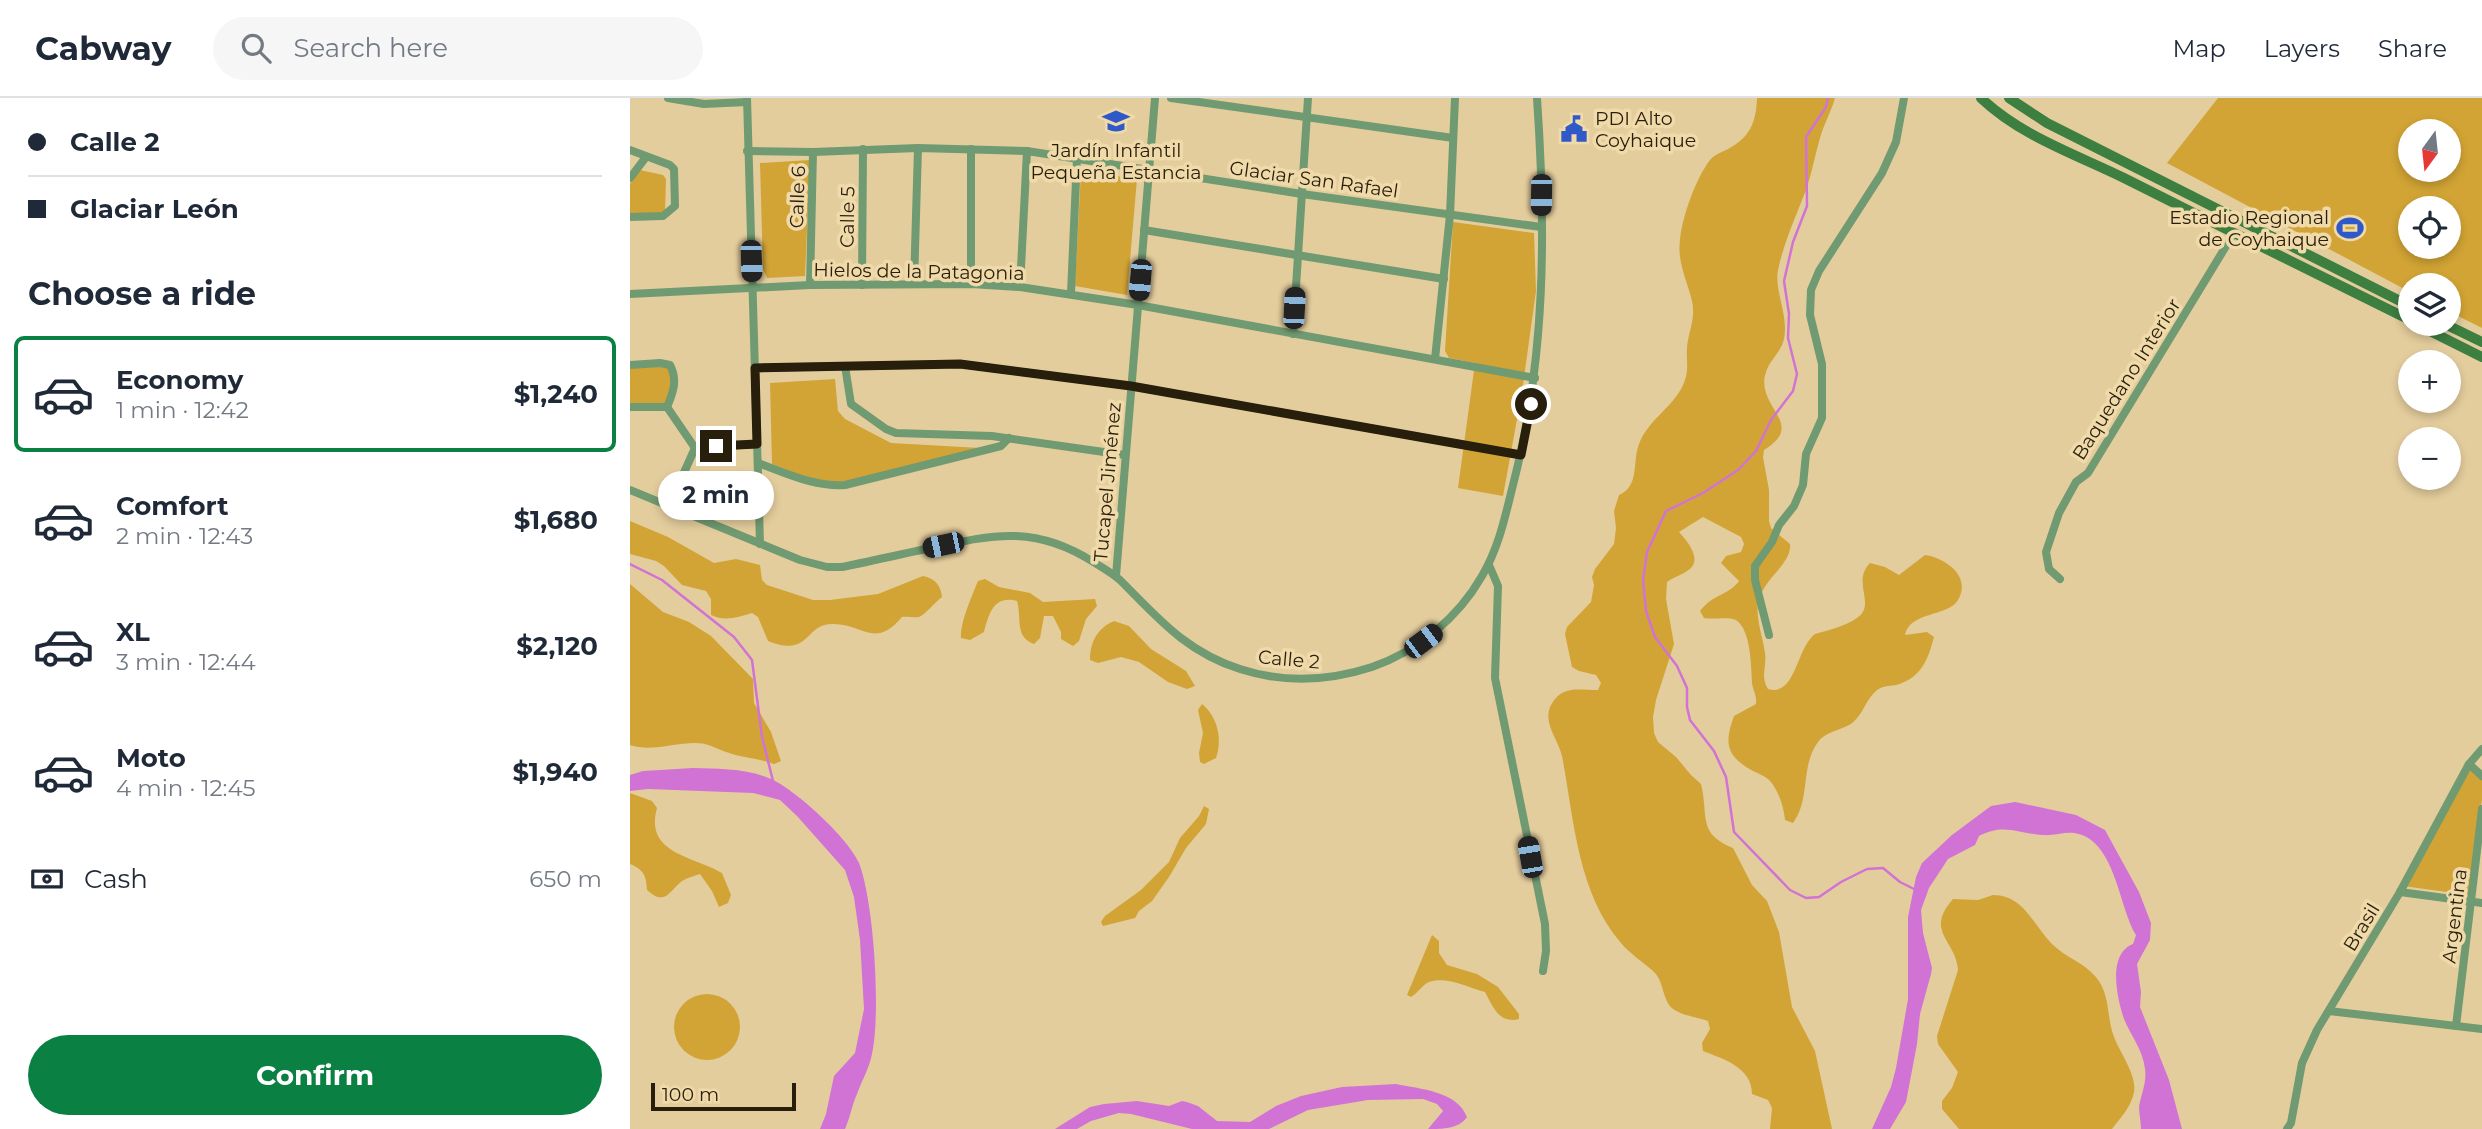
<!DOCTYPE html>
<html lang="en">
<head>
<meta charset="utf-8">
<style>
  :root { --surface:#fff; --page:#f6f6f7; --text:#1f2937; --muted:#747a83; --line:#e0e1e3; --accent:#0b8043 }
  body { margin:0; font-family:Montserrat,sans-serif; background:var(--page); color:var(--text); height:100vh; display:flex; flex-direction:column; font-size:26px; white-space:nowrap }
  * { box-sizing:border-box; margin:0 }
  p { font-size:23px; color:var(--muted) }
  .icon { flex:none; width:38px; height:38px; fill:none; stroke:currentColor; stroke-width:2; stroke-linecap:round; stroke-linejoin:round }
  .map { position:relative; flex:1; overflow:hidden }
  .drawer { display:flex; flex-direction:column; background:var(--surface); width:630px }
  .drawer>* { flex:none }
  .guide { display:grid; align-content:center; height:154px; padding:0 28px; background:var(--surface) }
  .needle { width:46px; rotate:195deg }
  .fabs { position:absolute; left:1768px; top:21px; display:grid; gap:14px }
  .fabs a { display:grid; place-items:center; width:63px; height:63px; border-radius:50%; background:var(--surface); box-shadow:0 4px 10px #0003; font-size:35px }
  .scale { position:absolute; left:21px; bottom:18px; width:145px; box-sizing:border-box; padding-left:7px; border:4px solid #271e0c; border-top:0; font-size:19px; line-height:24px; white-space:nowrap; color:#271e0c; -webkit-text-stroke:5px #f1daaa; paint-order:stroke }
  .end { position:absolute; width:32px; height:32px; margin:-16px; border:9px solid #271e0c; background:#fff; box-shadow:0 0 0 4px #fff }
  .from { border-radius:50% }
  .bubble { position:absolute; height:49px; border-radius:24px; background:var(--surface); box-shadow:0 4px 10px #0003; font-size:23px; font-weight:700; line-height:49px; text-align:center }
  .car { position:absolute; width:21px; height:42px; margin:-21px -10px; border-radius:9px; box-shadow:0 0 5px 2px #0007; background:linear-gradient(#222 24%,#8ab4d8 0 40%,#222 0 76%,#8ab4d8 0 86%,#222 0) }
  .guide b { display:flex; align-items:center; gap:24px; height:66px; font-size:26px }
  .guide b+b { border-top:2px solid var(--line) }
  .guide i { width:18px; height:18px; background:var(--text) }
  ul { padding:0; list-style:none }
  li { display:flex; align-items:center; gap:21px; height:116px; margin:0 14px 10px; padding:0 14px; border:4px solid transparent; border-radius:10px }
  li div { flex:1 }
  li b { display:block; font-size:26px }
  li em { font-style:normal; font-weight:700 }
  li.current { border-color:var(--accent) }
  li>.icon { width:63px; height:63px; stroke-width:1.5 }
  h2 { padding:0 28px; font-size:32px; line-height:84px }
  .pay { display:flex; align-items:center; gap:18px; height:77px; padding:0 28px; font-size:26px }
  .pay p { margin-inline-start:auto }
  .cta { display:flex; gap:14px; margin-top:auto; padding:14px 28px }
  .cta a { flex:1; height:80px; border-radius:42px; background:var(--accent); color:#fff; font-size:28px; font-weight:700; line-height:80px; text-align:center }
  header { display:flex; align-items:center; gap:42px; box-sizing:border-box; height:98px; padding:0 35px; background:var(--surface); border-bottom:2px solid var(--line) }
  header strong { font-size:33px }
  nav { display:flex; gap:38px; margin-inline-start:auto; font-size:24px }
  .search { width:490px; height:63px; background:var(--page); display:flex; align-items:center; gap:18px; box-sizing:border-box; padding:0 24px; border-radius:38px; color:var(--muted); font-size:26px }
  main { display:flex; flex:1; min-height:0 }
  .map>svg:first-child { display:block }
  .green { fill:#d2a435; fill-rule:evenodd }
  .water { fill:#d073d5 }
  .lines { fill:none; stroke-linecap:round; stroke-linejoin:round }
  .stream { stroke:#d073d5; stroke-width:2.5 }
  .street { stroke:#709a71; stroke-width:8 }
  .secondary { stroke:#3d7e41; stroke-width:10 }
  .route { stroke:#271e0c; stroke-width:9 }
  .labels { text-anchor:middle; stroke-width:7; stroke-linejoin:round; paint-order:stroke }
  .poi-label { font-size:19px; fill:#271e0c; stroke:#f1daaa; text-anchor:start }
  .street-label { font-size:19px; fill:#271e0c; stroke:#f1daaa }
</style>
</head>
<body>
<header>
<strong>Cabway</strong>
<div class="search"><svg class="icon" aria-label="search" viewBox="0 0 24 24"><circle cx="10" cy="10" r="6"/><path d="M15 15l6 6"/></svg>Search here</div>
<nav><a>Map</a><a>Layers</a><a>Share</a></nav>
</header>
<main>
<section class="drawer">
<div class="guide">
<b><i class="from"></i>Calle 2</b>
<b><i></i>Glaciar León</b>
</div>
<h2>Choose a ride</h2>
<ul>
<li class="current"><svg class="icon" aria-label="car" viewBox="0 0 24 24"><path d="M5 17H2v-5l4-1 3-4h7l3 4 3 1v5h-3M9 17h6M6 11h13"/><circle cx="7" cy="17" r="2"/><circle cx="17" cy="17" r="2"/></svg><div><b>Economy</b><p>1 min · 12:42</p></div><em>$1,240</em></li>
<li><svg class="icon" aria-label="car" viewBox="0 0 24 24"><path d="M5 17H2v-5l4-1 3-4h7l3 4 3 1v5h-3M9 17h6M6 11h13"/><circle cx="7" cy="17" r="2"/><circle cx="17" cy="17" r="2"/></svg><div><b>Comfort</b><p>2 min · 12:43</p></div><em>$1,680</em></li>
<li><svg class="icon" aria-label="car" viewBox="0 0 24 24"><path d="M5 17H2v-5l4-1 3-4h7l3 4 3 1v5h-3M9 17h6M6 11h13"/><circle cx="7" cy="17" r="2"/><circle cx="17" cy="17" r="2"/></svg><div><b>XL</b><p>3 min · 12:44</p></div><em>$2,120</em></li>
<li><svg class="icon" aria-label="car" viewBox="0 0 24 24"><path d="M5 17H2v-5l4-1 3-4h7l3 4 3 1v5h-3M9 17h6M6 11h13"/><circle cx="7" cy="17" r="2"/><circle cx="17" cy="17" r="2"/></svg><div><b>Moto</b><p>4 min · 12:45</p></div><em>$1,940</em></li>
</ul>
<div class="pay"><svg class="icon" aria-label="cash" viewBox="0 0 24 24"><path d="M3 7h18v10H3z"/><circle cx="12" cy="12" r="2"/></svg>Cash<p>650 m</p></div>
<div class="cta"><a>Confirm</a></div>
</section>
<div class="map">
<svg width="1852" height="1031" viewBox="0 0 1852 1031">
  <rect width="100%" height="100%" fill="#e4cd9d"/>
  <!-- green -->
  <g class="green">
    <path d="M1127 0H1205C1201 14 1194 26 1190 40 1185 57 1182 75 1176 92 1166 118 1154 144 1148 172 1144 193 1159 218 1154 241 1151 254 1140 262 1136 274 1124 309 1178 325 1134 352L1133 359 1139 392V423L1141 430 1160 446C1162 467 1132 480 1128 506 1126 523 1133 539 1135 555 1137 569 1130 578 1138 591 1166 599 1166 550 1185 536 1199 532 1216 528 1227 520 1247 507 1221 484 1240 465L1255 469 1269 477 1295 457C1315 460 1342 478 1328 502 1318 519 1280 513 1275 537L1297 534 1304 539C1299 558 1293 577 1272 585 1264 589 1255 586 1247 592 1236 601 1233 617 1221 626 1211 632 1195 634 1188 644 1170 668 1181 701 1163 725L1155 722C1154 710 1148 690 1138 681 1134 678 1128 675 1123 673 1096 658 1094 646 1104 618L1126 606C1127 597 1123 593 1122 585 1121 568 1121 532 1106 522 1100 518 1083 522 1074 520L1070 513C1083 496 1099 497 1109 483L1091 465 1096 458 1111 454 1114 446 1111 439 1073 419 1049 434C1058 444 1074 463 1057 473 1051 477 1044 479 1037 484L1036 501 1044 546 1026 602 1023 619 1024 635 1028 644 1046 659 1061 677 1071 686C1079 719 1067 735 1103 750L1122 787 1137 803 1149 834 1162 909 1185 953 1202 1031H1140L1142 1010 1138 1002 1122 996C1122 969 1093 961 1073 953L1072 945 1080 931 1078 923C1067 919 1046 917 1039 907 1032 896 1033 882 1023 873 1012 863 1000 856 991 845 947 794 944 720 932 658 928 641 912 624 921 607 932 587 947 592 968 592L971 585 966 577 949 573 942 569 935 536 937 529 961 504 964 487 962 479 965 471 984 446 986 430 984 413 989 397C1010 388 1002 364 1009 346 1018 321 1047 307 1055 282 1059 271 1056 261 1057 250 1058 234 1066 221 1062 203 1057 182 1047 164 1050 142 1052 119 1066 80 1080 62 1084 57 1092 54 1098 51 1120 39 1126 25 1127 0Z"/>
    <path d="M1588 0H1852V230L1818 213V187H1780V194L1537 65ZM1818 33V72H1780V33ZM1780 110H1818V149H1780Z"/>
    <path d="M180 62 175 178 137 180 133 171 130 65Z"/>
    <path d="M10 72 33 77 36 81 35 116 0 117V86Z"/>
    <path d="M451 73 507 81 497 197 445 188Z"/>
    <path d="M823 124 904 135 906 193 892 294 873 398 828 390 845 265 819 260 815 253Z"/>
    <path d="M29 268 37 269 43 278 40 296 35 307 0 306V270Z"/>
    <path d="M205 281 208 313 215 321 261 345 351 350 220 384 193 386 142 366 140 285Z"/>
    <path d="M0 423 38 439 84 465 106 461 130 467 132 482 137 487 183 502H200L248 496 293 478C304 480 311 487 312 499 305 504 295 517 289 519 285 520 277 518 272 519 244 552 233 525 202 526 174 526 181 560 138 543L128 519 122 515C108 519 95 524 81 517V501L76 493 52 487 34 468 26 463 0 456Z"/>
    <path d="M355 481 369 489 400 495 413 504 465 501 467 508 456 521 449 543 443 548 431 541V534L423 518H414L410 540 404 546C384 539 392 519 387 503 364 497 359 515 354 534L340 542 331 540C330 524 342 498 348 483Z"/>
    <path d="M0 486 33 514 59 524 81 538 123 581 124 605 141 634 151 663 144 666C128 660 112 660 96 654 85 650 78 645 65 645 43 645 21 654 0 647Z"/>
    <path d="M484 523 499 528 521 551 556 573 565 588 557 591 538 584 509 564 491 559 468 565 460 562C460 545 467 530 484 523Z"/>
    <path d="M572 606C587 618 593 641 586 660L574 666 570 664 569 655 573 635 568 612Z"/>
    <path d="M1841 670 1852 682V701L1839 797 1773 788Z"/>
    <path d="M0 695 22 703 27 710C14 756 64 758 92 775L101 797 98 805 89 809 82 793 70 776C65 778 59 779 54 782 40 790 37 810 17 792 16 777 14 772 0 766Z"/>
    <path d="M574 708 579 711 576 726 556 750 539 779 522 803 509 813 505 820 473 828 471 824 475 818 511 792 539 764 550 740 569 718Z"/>
    <path d="M1363 797C1394 797 1403 827 1422 846 1435 859 1454 865 1465 878 1481 896 1476 918 1484 939 1490 955 1507 977 1504 994 1501 1009 1491 1019 1482 1031H1329L1312 1011V1003L1322 990 1328 974 1308 946 1307 938 1328 872C1326 842 1294 834 1323 801L1348 802Z"/>
    <path d="M802 837 809 843V855L817 867 847 876 868 889 889 916V921C869 926 863 909 855 894 838 890 817 878 799 884 792 887 788 895 781 899L777 897Z"/>
    <circle cx="77" cy="929" r="33"/>
  </g>
  <!-- water -->
  <g class="water">
    <path d="M63 670C88 671 117 670 141 681 166 692 219 741 229 765 244 804 251 915 242 956 239 971 232 982 227 996 222 1007 220 1020 215 1031H190L196 1016 204 978 225 955 234 911 230 842 224 799 215 772 167 718 150 702 123 695 18 691 0 693V677L13 673Z"/>
    <path d="M1385 704 1446 717 1475 732 1509 794 1521 825 1520 842 1507 866 1511 894 1510 909 1539 982 1552 1031H1511C1511 1024 1509 1016 1509 1009 1511 996 1517 985 1515 971 1513 952 1501 938 1494 921 1487 900 1477 856 1503 846L1506 837C1489 810 1485 740 1444 735 1434 734 1423 738 1412 737 1387 735 1374 725 1349 738L1345 747 1318 761 1299 790 1291 812 1293 835 1302 870 1301 876 1290 916 1287 946 1276 1004 1260 1031H1242L1261 989 1266 970 1278 901V819L1286 779 1292 765 1322 737 1361 708Z"/>
    <path d="M766 986C790 991 827 993 837 1019 829 1031 813 1031 798 1031L813 1013 807 1006 793 1001 738 1002 678 1012 639 1031H562L501 1016 489 1015 461 1023 447 1031H425L460 1009 474 1006 507 1003 539 1008 552 1003 557 1004 568 1008 587 1023 620 1024 646 1008 671 998 712 989Z"/>
  </g>
  <g class="lines">
    <!-- stream -->
    <g class="stream">
      <path d="M1198 0 1196 9 1176 39 1177 108 1163 144 1154 183 1159 216 1158 240 1167 276 1163 293 1141 322 1126 353 1108 372 1073 395 1036 413 1017 454 1013 482 1016 513 1025 539 1047 568 1057 590V609L1060 622 1084 653 1096 679 1104 734 1160 792 1176 800 1189 799 1211 784 1237 771 1253 770 1270 784 1286 792"/>
      <path d="M0 466 32 482 104 539 122 562 132 639 143 683"/>
    </g>
    <!-- street -->
    <g class="street">
      <path d="M38 0 74 6 117 4"/>
      <path d="M117 0 130 446"/>
      <path d="M541 0 823 40"/>
      <path d="M0 52 40 67 44 71 45 108 33 118 0 119"/>
      <path d="M117 53 183 54 288 50 397 53 672 96 911 129"/>
      <path d="M0 80 16 59"/>
      <path d="M514 132 814 181"/>
      <path d="M284 186 288 50"/>
      <path d="M341 186V51"/>
      <path d="M180 187 183 54"/>
      <path d="M232 187 233 51"/>
      <path d="M390 189 397 53"/>
      <path d="M441 195 447 60"/>
      <path d="M0 196 180 187 341 186 390 189 508 207 905 280"/>
      <path d="M663 236 678 0"/>
      <path d="M805 261 820 117 825 0"/>
      <path d="M0 267 30 265 40 267C48 282 43 295 37 309H0"/>
      <path d="M215 268 221 306 256 331 266 335 362 338 495 357"/>
      <path d="M125 270 330 266 501 288 891 357"/>
      <path d="M37 309 65 350"/>
      <path d="M128 365C156 375 184 389 215 387L371 348 379 340"/>
      <path d="M0 392 170 462 197 469H212C242 463 271 456 301 450 365 436 406 427 465 465 473 470 482 475 490 482 528 520 556 554 610 571 653 585 699 583 742 569 788 553 828 520 852 478 869 449 875 419 883 387 916 260 916 130 907 0"/>
      <path d="M39 408 65 350 127 346"/>
      <path d="M859 467 868 488 865 580 915 826 916 853 913 873"/>
      <path d="M486 478 525 0"/>
      <path d="M1430 481 1419 471 1416 454 1429 415 1446 384 1458 375 1604 135"/>
      <path d="M1139 537 1125 482V468L1142 444 1149 427 1164 408 1173 387 1176 356 1192 320V266L1180 217 1181 192 1189 173 1252 75 1266 44 1274 0"/>
      <path d="M1839 666 1852 678"/>
      <path d="M1770 794 1852 805"/>
      <path d="M1699 913 1852 931"/>
      <path d="M1826 928 1852 711"/>
      <path d="M1657 1031 1661 1025 1672 965 1687 932 1770 794 1839 666 1852 651"/>
    </g>
    <!-- secondary -->
    <g class="secondary">
      <path d="M1351 0C1391 38 1445 56 1494 80 1589 128 1685 175 1780 222"/>
      <path d="M1379 0 1417 25 1780 208"/>
      <path d="M1786 226 1852 259"/>
      <path d="M1815 226 1852 244"/>
    </g>
  </g>
  <g class="lines">
    <!-- route -->
    <path class="route" d="M86 348 127 346 125 270 330 266 501 288 891 357 901 306"/>
  </g>
  <!-- icons -->
  <defs>
    <symbol id="school-bare" viewBox="-9 -9 18 18"><path d="M0-5L7-2L0 1L-7-2ZM-4 1L0 2.5L4 1V4Q0 6-4 4Z" fill="#2f58c8" stroke="#f1daaa" stroke-width="2.5" paint-order="stroke"/></symbol>
    <symbol id="civic-bare" viewBox="-9 -9 18 18"><path d="M-.6-6.5H3V-4.5H.6V-3L4-1V1h2V6H-6V1h2V-1L-.6-3ZM-1.2 2.5V6h2.4V2.5Z" fill="#2f58c8" stroke="#f1daaa" stroke-width="2.5" paint-order="stroke"/></symbol>
    <symbol id="stadium-bare" viewBox="-9 -9 18 18"><path d="M0-5a6.5 5 0 1 0 0 10a6.5 5 0 1 0 0-10ZM-3.5-1.8h7v3.6h-7Z" fill="#2f58c8" stroke="#f1daaa" stroke-width="2.5" paint-order="stroke"/></symbol>
  </defs>
  <g fill-rule="evenodd">
    <use href="#school-bare" x="467" y="4" width="38" height="38"/>
    <use href="#civic-bare" x="925" y="12" width="38" height="38"/>
    <use href="#stadium-bare" x="1701" y="111" width="38" height="38"/>
  </g>
  <g class="labels">
    <!-- poi labels -->
    <g class="poi-label">
      <text x="965" y="27">PDI Alto<tspan x="965" dy="22">Coyhaique</tspan></text>
      <text x="486" y="59" text-anchor="middle">Jardín Infantil<tspan x="486" dy="22">Pequeña Estancia</tspan></text>
      <text x="1699" y="126" text-anchor="end">Estadio Regional<tspan x="1699" dy="22">de Coyhaique</tspan></text>
    </g>
    <!-- street labels -->
    <g class="street-label">
      <text transform="translate(684 81) rotate(8)" y="7">Glaciar San Rafael</text>
      <text transform="translate(167 99) rotate(-88)" y="7">Calle 6</text>
      <text transform="translate(217 119) rotate(-89)" y="7">Calle 5</text>
      <text transform="translate(289 173) rotate(1)" y="7">Hielos de la Patagonia</text>
      <text transform="translate(1496 281) rotate(-58)" y="7">Baquedano Interior</text>
      <text transform="translate(477 384) rotate(-85)" y="7">Tucapel Jiménez</text>
      <text transform="translate(659 561) rotate(5)" y="7">Calle 2</text>
      <text transform="translate(1824 818) rotate(-83)" y="7">Argentina</text>
      <text transform="translate(1731 829) rotate(-59)" y="7">Brasil</text>
    </g>
  </g>
</svg>
<div class="fabs">
<a><svg class="needle" viewBox="-14 -14 28 28"><path d="M0-13l5 13h-10z" fill="#e53935"/><path d="M0 13l5-13h-10z" fill="#747a83"/></svg></a>
<a><svg class="icon" aria-label="locate" viewBox="0 0 24 24"><circle cx="12" cy="12" r="6"/><path d="M12 2v4M12 18v4M2 12h4M18 12h4"/></svg></a>
<a><svg class="icon" aria-label="layers" viewBox="0 0 24 24"><path d="M12 4l9 5-9 5-9-5zM3 14l9 5 9-5"/></svg></a>
<a>+</a>
<a>−</a>
</div>
<div class="scale">100 m</div>
<i class="end from" style="left:901px;top:306px"></i>
<i class="end" style="left:86px;top:348px"></i>
<div class="bubble" style="left:28px;top:373px;width:116px">2 min</div>
<i class="car" style="left:911px;top:97px;rotate:181deg"></i>
<i class="car" style="left:121px;top:163px;rotate:178deg"></i>
<i class="car" style="left:510px;top:182px;rotate:185deg"></i>
<i class="car" style="left:664px;top:210px;rotate:3deg"></i>
<i class="car" style="left:313px;top:447px;rotate:258deg"></i>
<i class="car" style="left:793px;top:543px;rotate:53deg"></i>
<i class="car" style="left:900px;top:759px;rotate:350deg"></i>
</div>
</main>
</body>
</html>
